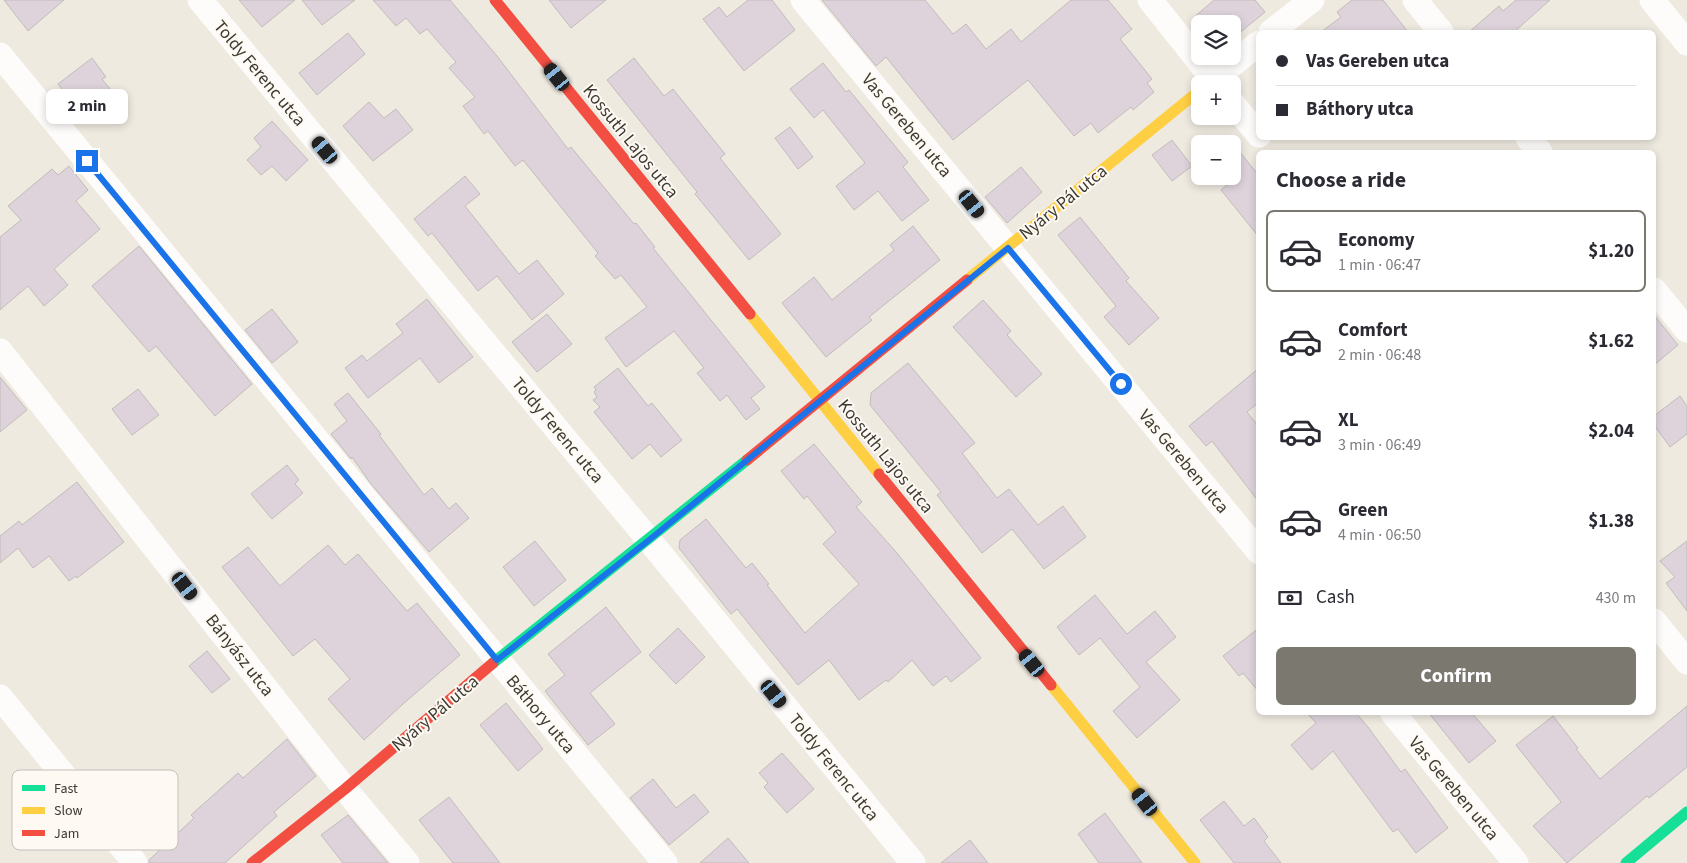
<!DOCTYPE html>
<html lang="en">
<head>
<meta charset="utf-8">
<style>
  :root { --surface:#fff; --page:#f7f7f7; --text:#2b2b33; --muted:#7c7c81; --line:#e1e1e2; --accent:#7b7870 }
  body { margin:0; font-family:"Source Sans 3",sans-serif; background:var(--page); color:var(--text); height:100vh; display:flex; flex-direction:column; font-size:19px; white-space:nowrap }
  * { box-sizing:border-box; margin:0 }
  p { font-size:16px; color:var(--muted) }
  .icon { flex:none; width:28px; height:28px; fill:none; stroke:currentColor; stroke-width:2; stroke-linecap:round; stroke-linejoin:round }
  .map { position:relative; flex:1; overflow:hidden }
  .side { position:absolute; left:1256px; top:150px; width:400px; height:565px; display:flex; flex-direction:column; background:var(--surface); border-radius:8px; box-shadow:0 2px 8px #0003 }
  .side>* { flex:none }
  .banner { position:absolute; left:1256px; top:30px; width:400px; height:110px; border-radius:8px; box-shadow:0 2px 8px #0003; display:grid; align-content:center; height:110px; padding:0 20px; background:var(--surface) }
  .tools { position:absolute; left:1191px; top:15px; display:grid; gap:10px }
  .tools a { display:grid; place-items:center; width:50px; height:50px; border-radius:8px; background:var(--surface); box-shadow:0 2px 8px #0003; font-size:25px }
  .end { position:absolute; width:22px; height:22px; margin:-11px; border:6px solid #1a73e8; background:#fff; box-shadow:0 0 0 2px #fff }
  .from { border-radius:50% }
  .bubble { position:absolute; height:35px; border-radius:8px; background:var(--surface); box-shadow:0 2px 8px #0003; font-size:16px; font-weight:700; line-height:35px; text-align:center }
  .car { position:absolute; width:15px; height:30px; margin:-15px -8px; border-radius:6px; box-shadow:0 0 4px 1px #0007; background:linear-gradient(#222 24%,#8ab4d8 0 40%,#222 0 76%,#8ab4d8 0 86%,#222 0) }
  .banner b { display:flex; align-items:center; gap:18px; height:48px; font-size:19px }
  .banner b+b { border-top:1px solid var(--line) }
  .banner i { width:12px; height:12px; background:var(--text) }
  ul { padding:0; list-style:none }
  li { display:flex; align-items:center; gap:15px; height:82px; margin:0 10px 8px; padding:0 10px; border:2px solid transparent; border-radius:8px }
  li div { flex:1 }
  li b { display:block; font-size:19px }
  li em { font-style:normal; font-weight:700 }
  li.selected { border-color:var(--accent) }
  li>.icon { width:45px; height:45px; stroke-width:1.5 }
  h2 { padding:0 20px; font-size:22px; line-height:60px }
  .pay { display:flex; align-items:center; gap:12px; height:55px; padding:0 20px; font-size:19px }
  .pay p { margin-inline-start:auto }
  .button { display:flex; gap:10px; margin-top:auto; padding:10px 20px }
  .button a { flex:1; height:58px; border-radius:8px; background:var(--accent); color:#fff; font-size:20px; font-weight:700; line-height:58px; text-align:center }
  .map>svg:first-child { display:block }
  .building { fill:#ded3db; stroke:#c1bcbb }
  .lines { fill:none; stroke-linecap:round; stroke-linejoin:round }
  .street { stroke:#fdfcfa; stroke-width:25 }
  .fast { stroke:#16e098; stroke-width:11 }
  .slow { stroke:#ffcf43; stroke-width:11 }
  .jam { stroke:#f24e42; stroke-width:11 }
  .route { stroke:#1a73e8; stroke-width:6 }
  .labels { text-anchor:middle; stroke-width:4; stroke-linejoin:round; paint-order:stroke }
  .street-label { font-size:18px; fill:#3d3a33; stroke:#fefaf3 }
  .key { fill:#fefaf3; stroke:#c4c0b9; stroke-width:1 }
  .key-label { font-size:14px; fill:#3d3a33 }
</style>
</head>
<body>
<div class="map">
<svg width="1687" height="863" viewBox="0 0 1687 863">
  <rect width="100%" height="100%" fill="#efeae0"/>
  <!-- building -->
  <g class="building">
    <path d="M4 0H64L28 31Z"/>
    <path d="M239 0H295L262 27Z"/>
    <path d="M302 0H355L322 25Z"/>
    <path d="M373 0H450L497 56 568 149 571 147 634 224 636 223 655 247 653 248 765 387 751 398 760 409 746 420 727 395 720 401 697 373 704 368 674 331 626 367 605 338 647 307 621 275 615 279 595 256 598 253 523 160 515 166 488 131 484 134 463 106 475 97 449 68 456 62 427 29 420 34 406 18 396 26Z"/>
    <path d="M549 0H606L571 28Z"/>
    <path d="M748 0H772L795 30 744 71 703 19 719 7 727 17Z"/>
    <path d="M822 0H925L953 34 966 24 986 49 1011 29 1021 42 1071 0H1108L1132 29 1120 39 1152 79 1147 83 1154 92 1133 110 1131 107 1098 133 1091 123 1074 136 1028 80 953 140 886 57 876 66Z"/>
    <path d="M1214 0H1255L1265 12 1232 39V24H1200V29L1192 19Z"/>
    <path d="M1352 0H1383L1408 32H1321L1341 17 1337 12Z"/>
    <path d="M1516 0H1550L1514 32H1469L1499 6 1503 11Z"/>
    <path d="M348 33 365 54 317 95 299 73Z"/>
    <path d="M92 58 106 77 102 79 115 95 85 119 58 84Z"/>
    <path d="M634 58 664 96 673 89 725 154 720 158 781 234 749 260 695 194 697 192 607 80Z"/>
    <path d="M823 63 846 92 849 90 908 162 903 167 929 200 902 221 878 191 854 210 836 186 865 163 823 110 814 118 790 89Z"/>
    <path d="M369 102 384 118 396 109 413 130 373 161 343 126Z"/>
    <path d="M272 121 308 160 286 181 272 166 261 175 247 160 261 147 254 138Z"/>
    <path d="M790 127 813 157 798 169 775 138Z"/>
    <path d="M1172 140 1192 166 1172 181 1152 155Z"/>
    <path d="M1232 142 1259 176V237L1221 190 1232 181Z"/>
    <path d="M69 166 88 190 76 201 100 229 54 269 68 285 44 306 28 286 0 310V237L21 220 8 206 52 169 58 175Z"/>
    <path d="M1021 167 1042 192 1007 223 985 197Z"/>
    <path d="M465 176 480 194 465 206 519 274 537 260 564 294 532 320 497 276 478 291 432 233 428 236 414 219Z"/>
    <path d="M1080 217 1129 278 1126 281 1159 318 1129 345 1104 317 1116 306 1058 235Z"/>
    <path d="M913 226 940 260 869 317 872 320 826 357 782 303 814 277 832 300 894 250 890 245Z"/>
    <path d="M139 246 252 384 215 416 156 346 149 352 92 286Z"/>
    <path d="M427 299 473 357 439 383 420 358 368 398 345 368 362 355 367 361 403 333 396 324Z"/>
    <path d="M983 300 1011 331 1007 335 1042 374 1016 397 953 327Z"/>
    <path d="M272 309 298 342 272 363 245 330Z"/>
    <path d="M547 314 572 344 537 372 512 342Z"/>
    <path d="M1654 315 1678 345 1654 365Z"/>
    <path d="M908 363 975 443 962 453 997 498 1009 489 1038 525 1063 506 1086 537 1044 569 1012 529 982 553 937 495 941 492 870 405 871 393Z"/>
    <path d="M618 368 648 406 652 403 682 440 661 457 650 444 632 459 594 412 600 407 593 400 597 397 594 392 596 390 594 387Z"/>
    <path d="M1259 368V402L1247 412 1259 427V502L1212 441 1206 446 1189 426Z"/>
    <path d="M0 377 27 410 0 432Z"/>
    <path d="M138 389 159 415 132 435 112 409Z"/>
    <path d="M348 393 381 434 379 435 424 495 432 488 449 509 456 503 469 518 429 552 371 484 352 457 351 459 331 434 347 421 334 404Z"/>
    <path d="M1680 396 1687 406V434L1670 447 1654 425V416Z"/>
    <path d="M814 444 862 502 856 507 897 553 981 658 951 682 946 676 933 686 912 660 888 682 886 680 859 700 829 660 798 685 737 609 731 614 679 548 680 540 706 519 746 568 752 563 769 584 767 585 805 633 859 584 823 544 836 532 807 496 804 499 781 471Z"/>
    <path d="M287 465 299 480 295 484 303 493 272 519 251 494Z"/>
    <path d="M77 482 124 542 77 578 76 576 69 581 49 556 33 568 18 548 0 563V536L19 521 22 525Z"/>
    <path d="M535 541 566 580 534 606 503 567Z"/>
    <path d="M1687 541V611L1666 583 1675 577 1660 561Z"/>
    <path d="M328 545 345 565 358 554 407 611 417 603 460 655 403 704 364 740 328 699 350 679 315 639 293 656 222 567 248 547 280 586Z"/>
    <path d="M1095 595 1127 634 1155 611 1176 637 1146 662 1180 700 1137 738 1113 711 1140 687 1100 638 1079 655 1057 627Z"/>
    <path d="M606 607 641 652 590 693 615 724 588 745 545 691 565 675 548 654Z"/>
    <path d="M678 628 705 657 676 684 649 655Z"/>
    <path d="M1259 628V692L1243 673 1239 676 1223 656Z"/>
    <path d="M207 651 230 679 212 693 189 666Z"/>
    <path d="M506 703 543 749 518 771 480 725Z"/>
    <path d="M1687 706V767L1649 798 1647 796 1567 863 1533 826 1561 802 1516 745 1553 716 1578 748 1576 749 1600 779Z"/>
    <path d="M1306 712H1355L1368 727 1401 772 1405 769 1448 828 1416 853 1398 829 1393 832 1333 751 1312 770 1291 745 1316 723Z"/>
    <path d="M1428 712H1471L1496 741 1469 763Z"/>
    <path d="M287 739 316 776 274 812 277 816 225 863H149V860L194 818 191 815 238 773 243 778Z"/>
    <path d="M782 753 814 789 787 813 764 787 768 783 759 773Z"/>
    <path d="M653 779 676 808 694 794 709 812 669 845 630 798Z"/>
    <path d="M449 797 500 863H453L419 820Z"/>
    <path d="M1224 801 1244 826 1254 818 1268 837 1264 841 1281 863H1234L1200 820Z"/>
    <path d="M1105 813 1142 863H1099L1078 834Z"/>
    <path d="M348 815 388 863H343L321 835Z"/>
    <path d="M728 838 749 863H700Z"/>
    <path d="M970 840 988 863H941Z"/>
  </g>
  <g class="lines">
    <!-- street -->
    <g class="street">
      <path d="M200 0 649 540 913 863"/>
      <path d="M803 0 1259 552"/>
      <path d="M1150 0 1217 84"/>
      <path d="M1415 0 1441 32"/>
      <path d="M1652 0 1687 43"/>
      <path d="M1271 32 1312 0"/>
      <path d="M0 55 665 863"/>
      <path d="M1208 84 1259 43"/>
      <path d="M1232 103 1259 135"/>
      <path d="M1528 138 1540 152"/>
      <path d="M1654 290 1687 330"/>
      <path d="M0 351 345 789 407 863"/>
      <path d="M1654 621 1687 662"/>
      <path d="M0 697 135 863"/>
      <path d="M1392 712 1516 863"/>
    </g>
    <!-- fast -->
    <g class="fast">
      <path d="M493 663 747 460"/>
      <path d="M1626 863 1687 812"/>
    </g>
    <!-- slow -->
    <g class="slow">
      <path d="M967 280 1200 90"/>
      <path d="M750 314 879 474"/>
      <path d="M1051 685 1195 863"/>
    </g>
    <!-- jam -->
    <g class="jam">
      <path d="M495 0 750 314"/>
      <path d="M747 460 967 280"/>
      <path d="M879 474 1051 685"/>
      <path d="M252 863 345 789 493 663"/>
    </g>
  </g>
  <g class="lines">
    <!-- route -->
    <path class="route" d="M87 161 497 660 649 540 1008 248 1121 384"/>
  </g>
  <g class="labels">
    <!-- street labels -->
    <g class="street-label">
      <text transform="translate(260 73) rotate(50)" y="6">Toldy Ferenc utca</text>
      <text transform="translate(907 125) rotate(50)" y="6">Vas Gereben utca</text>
      <text transform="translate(631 141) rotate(51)" y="6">Kossuth Lajos utca</text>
      <text transform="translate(1063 202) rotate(-39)" y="6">Nyáry Pál utca</text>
      <text transform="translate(558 430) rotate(50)" y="6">Toldy Ferenc utca</text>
      <text transform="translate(886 456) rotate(51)" y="6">Kossuth Lajos utca</text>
      <text transform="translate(1184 461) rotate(50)" y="6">Vas Gereben utca</text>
      <text transform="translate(240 655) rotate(52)" y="6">Bányász utca</text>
      <text transform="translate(435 713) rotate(-40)" y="6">Nyáry Pál utca</text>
      <text transform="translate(541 714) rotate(50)" y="6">Báthory utca</text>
      <text transform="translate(834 767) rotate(51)" y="6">Toldy Ferenc utca</text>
      <text transform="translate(1454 788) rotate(50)" y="6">Vas Gereben utca</text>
    </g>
  </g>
  <!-- legend -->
  <rect x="12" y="770" width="166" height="80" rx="8" class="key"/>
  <rect x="22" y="785" width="23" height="6" fill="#16e098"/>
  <rect x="22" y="807" width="23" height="7" fill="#ffcf43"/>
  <rect x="22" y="830" width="23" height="6" fill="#f24e42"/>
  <g class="key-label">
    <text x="54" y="793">Fast</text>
    <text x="54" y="815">Slow</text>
    <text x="54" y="838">Jam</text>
  </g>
</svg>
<div class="tools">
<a><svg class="icon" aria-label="layers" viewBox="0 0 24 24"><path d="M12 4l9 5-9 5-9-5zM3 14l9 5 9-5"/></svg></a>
<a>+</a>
<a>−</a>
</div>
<i class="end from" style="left:1121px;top:384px"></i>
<i class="end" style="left:87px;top:161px"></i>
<div class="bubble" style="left:46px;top:89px;width:82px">2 min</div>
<i class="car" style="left:557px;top:77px;rotate:321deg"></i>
<i class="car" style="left:325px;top:150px;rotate:320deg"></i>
<i class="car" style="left:972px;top:204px;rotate:141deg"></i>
<i class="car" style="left:185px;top:586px;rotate:142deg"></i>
<i class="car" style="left:1032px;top:663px;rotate:321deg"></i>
<i class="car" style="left:774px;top:694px;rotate:141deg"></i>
<i class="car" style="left:1145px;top:802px;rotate:321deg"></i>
<div class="banner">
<b><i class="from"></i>Vas Gereben utca</b>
<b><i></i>Báthory utca</b>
</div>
<section class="side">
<h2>Choose a ride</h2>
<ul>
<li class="selected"><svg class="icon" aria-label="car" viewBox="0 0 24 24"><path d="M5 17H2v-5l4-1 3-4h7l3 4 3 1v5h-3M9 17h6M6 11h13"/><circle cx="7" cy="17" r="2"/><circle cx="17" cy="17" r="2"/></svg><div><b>Economy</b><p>1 min · 06:47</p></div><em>$1.20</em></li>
<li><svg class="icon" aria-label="car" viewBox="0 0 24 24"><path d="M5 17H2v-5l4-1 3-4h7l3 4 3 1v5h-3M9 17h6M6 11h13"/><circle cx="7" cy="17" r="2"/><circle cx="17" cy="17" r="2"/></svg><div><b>Comfort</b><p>2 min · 06:48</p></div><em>$1.62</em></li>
<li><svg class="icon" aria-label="car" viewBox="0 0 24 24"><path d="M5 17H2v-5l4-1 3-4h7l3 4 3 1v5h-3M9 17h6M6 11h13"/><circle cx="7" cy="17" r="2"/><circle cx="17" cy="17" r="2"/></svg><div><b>XL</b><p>3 min · 06:49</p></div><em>$2.04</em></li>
<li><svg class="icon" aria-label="car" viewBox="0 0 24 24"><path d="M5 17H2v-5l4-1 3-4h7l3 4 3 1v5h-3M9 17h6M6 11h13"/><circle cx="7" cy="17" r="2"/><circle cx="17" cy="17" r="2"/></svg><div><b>Green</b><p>4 min · 06:50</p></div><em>$1.38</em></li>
</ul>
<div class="pay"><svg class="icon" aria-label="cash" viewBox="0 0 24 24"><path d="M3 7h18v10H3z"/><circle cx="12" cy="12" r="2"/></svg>Cash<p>430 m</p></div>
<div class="button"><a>Confirm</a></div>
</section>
</div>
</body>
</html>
